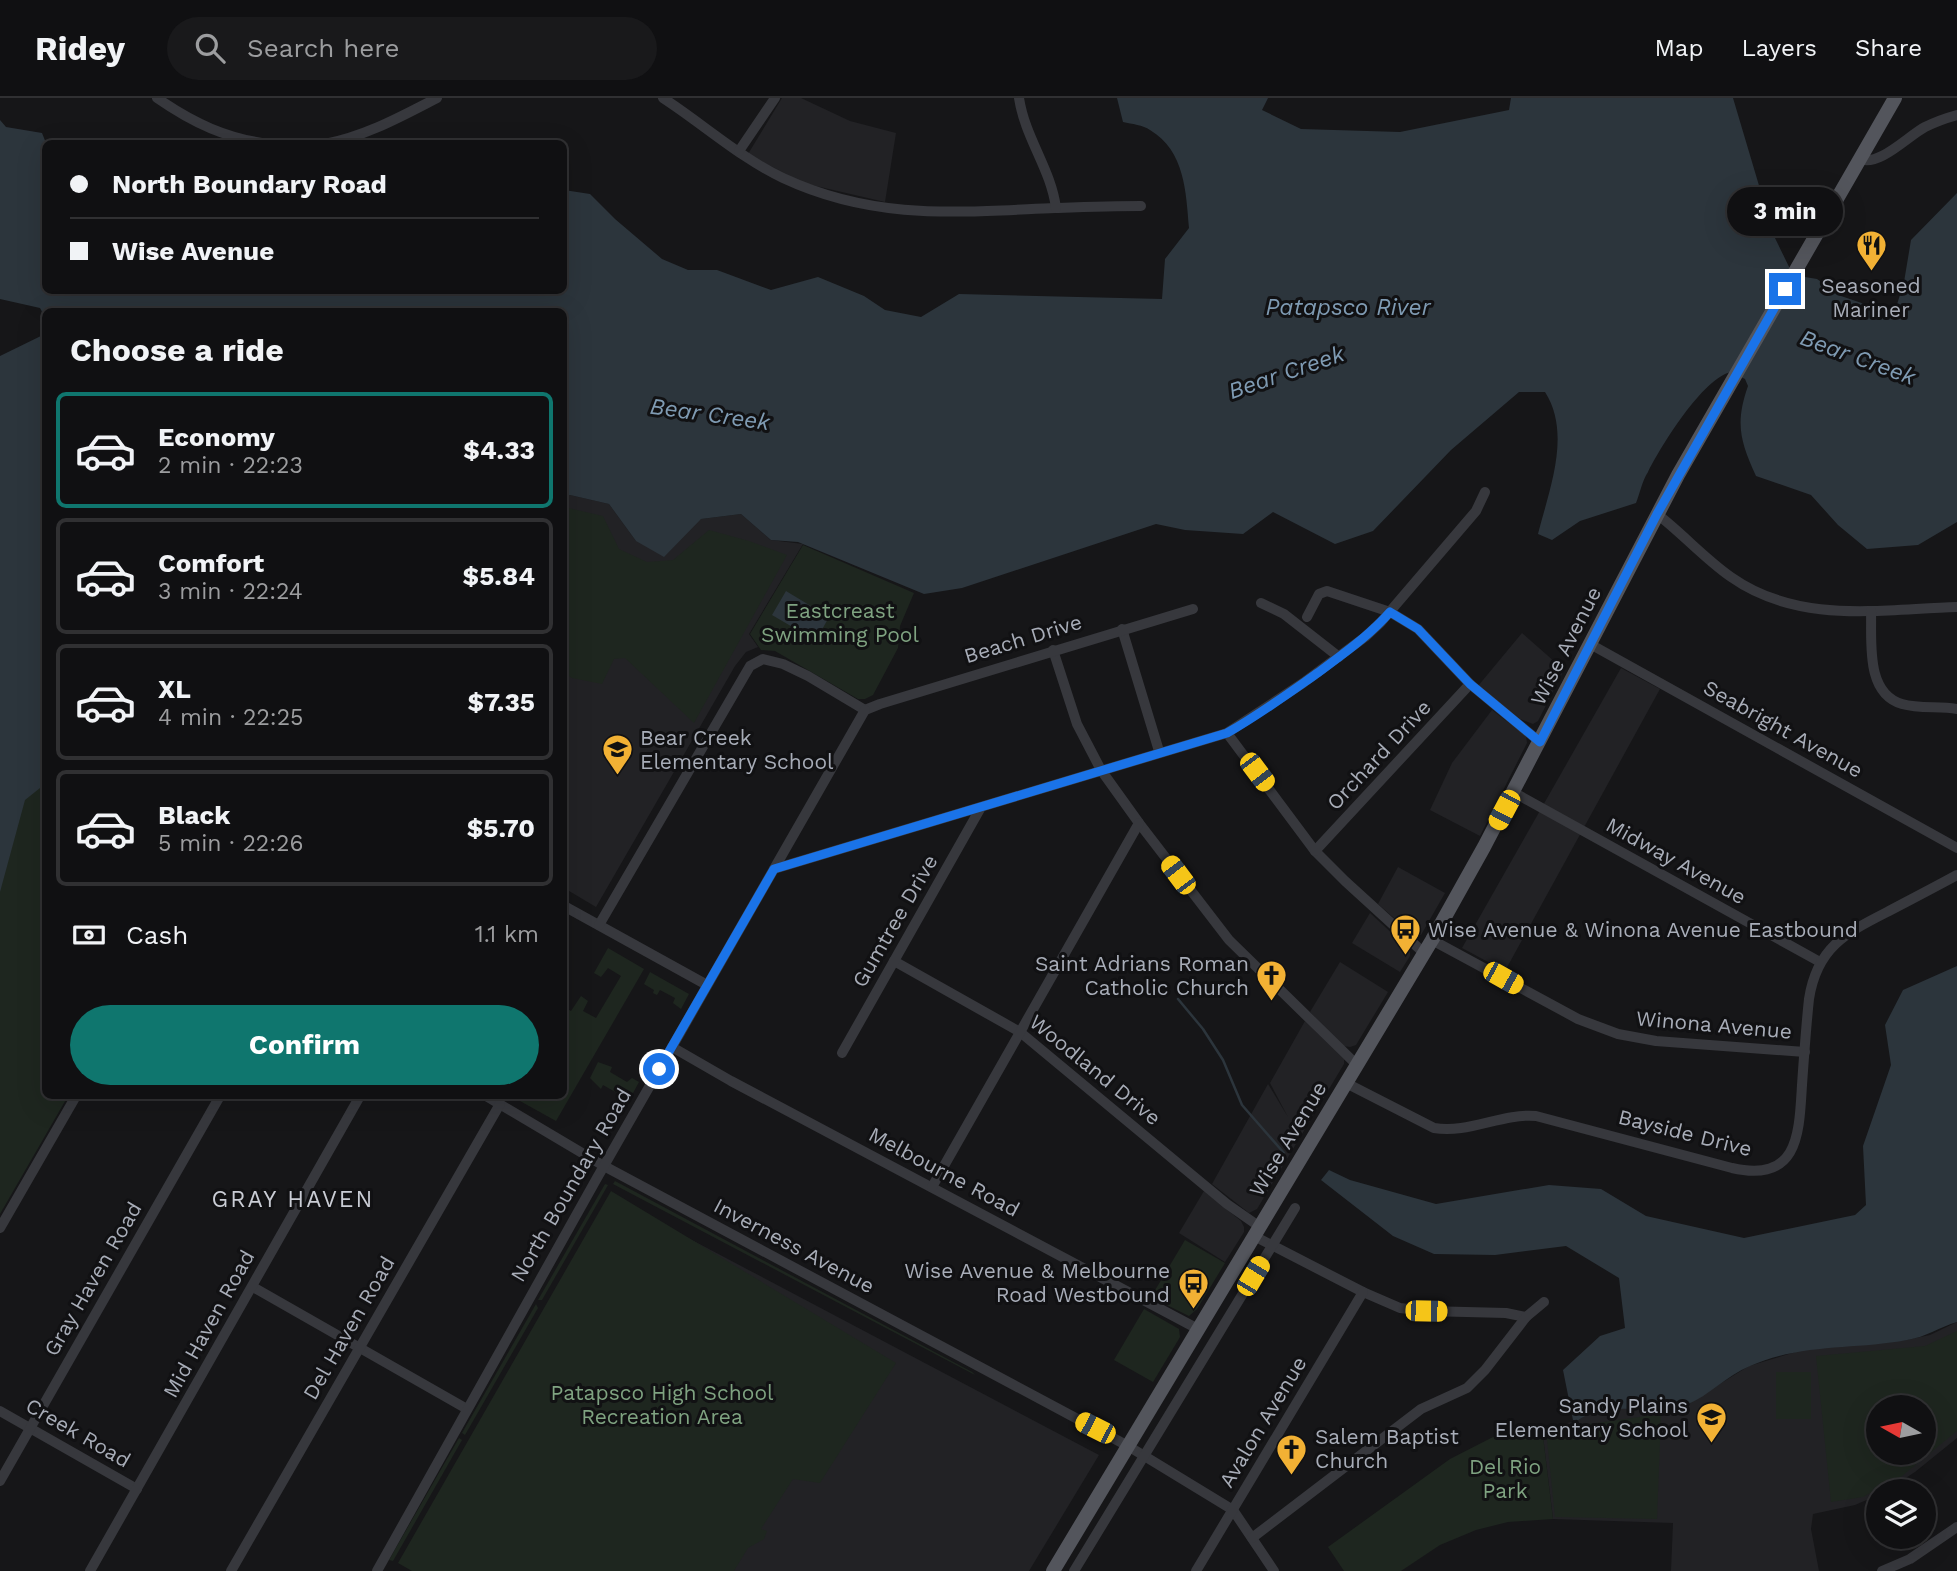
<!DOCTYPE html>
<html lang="en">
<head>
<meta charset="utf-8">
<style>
  :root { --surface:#101012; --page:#19191b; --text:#f1f3f6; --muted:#9c9d9f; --line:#303032; --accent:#0f766e }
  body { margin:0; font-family:"Work Sans",sans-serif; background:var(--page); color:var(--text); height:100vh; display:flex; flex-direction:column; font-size:26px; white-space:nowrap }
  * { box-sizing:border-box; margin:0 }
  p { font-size:23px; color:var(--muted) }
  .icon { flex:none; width:38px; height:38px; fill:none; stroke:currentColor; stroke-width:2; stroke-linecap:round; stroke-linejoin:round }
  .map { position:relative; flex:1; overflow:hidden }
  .side { position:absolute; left:42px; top:210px; width:525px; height:791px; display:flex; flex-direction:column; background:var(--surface); border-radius:10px; box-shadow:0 7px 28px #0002,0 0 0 2px var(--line) }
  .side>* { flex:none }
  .banner { position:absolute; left:42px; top:42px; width:525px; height:154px; border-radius:10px; box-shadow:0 7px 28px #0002,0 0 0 2px var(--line); display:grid; align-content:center; height:154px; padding:0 28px; background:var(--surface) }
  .needle { width:46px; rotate:279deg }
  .fabs { position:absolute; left:1866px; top:1297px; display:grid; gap:14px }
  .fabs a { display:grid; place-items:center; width:70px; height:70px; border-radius:50%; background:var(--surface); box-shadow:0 7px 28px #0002,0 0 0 2px var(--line); font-size:35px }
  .end { position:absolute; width:32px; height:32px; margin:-16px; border:9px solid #1a73e8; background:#fff; box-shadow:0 0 0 4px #fff }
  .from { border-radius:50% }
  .bubble { position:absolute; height:49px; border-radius:24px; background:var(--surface); box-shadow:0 7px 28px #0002,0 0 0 2px var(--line); font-size:23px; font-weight:700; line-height:49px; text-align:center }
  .car { position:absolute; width:21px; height:42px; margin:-21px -10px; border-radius:9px; box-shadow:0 0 5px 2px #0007; background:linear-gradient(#f5c518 24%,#345 0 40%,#f5c518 0 76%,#345 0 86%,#f5c518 0) }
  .banner b { display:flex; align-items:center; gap:24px; height:66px; font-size:26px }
  .banner b+b { border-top:2px solid var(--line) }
  .banner i { width:18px; height:18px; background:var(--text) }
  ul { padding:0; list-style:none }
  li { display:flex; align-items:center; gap:21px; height:116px; margin:0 14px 10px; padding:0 14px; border:4px solid var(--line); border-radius:10px }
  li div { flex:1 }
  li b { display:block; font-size:26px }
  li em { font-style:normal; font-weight:700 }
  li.on { border-color:var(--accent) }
  li>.icon { width:63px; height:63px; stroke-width:1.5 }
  h2 { padding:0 28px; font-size:32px; line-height:84px }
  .pay { display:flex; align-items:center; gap:18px; height:77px; padding:0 28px; font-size:26px }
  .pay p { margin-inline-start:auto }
  .cta { display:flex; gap:14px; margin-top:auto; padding:14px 28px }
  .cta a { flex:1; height:80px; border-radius:42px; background:var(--accent); color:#fff; font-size:28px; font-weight:700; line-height:80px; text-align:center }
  header { display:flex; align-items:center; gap:42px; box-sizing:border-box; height:98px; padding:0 35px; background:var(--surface); border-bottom:2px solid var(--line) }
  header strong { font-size:33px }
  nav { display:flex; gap:38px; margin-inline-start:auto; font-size:24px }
  .search { width:490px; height:63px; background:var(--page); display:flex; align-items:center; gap:18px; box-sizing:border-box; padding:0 24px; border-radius:38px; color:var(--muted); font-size:26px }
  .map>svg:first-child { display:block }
  .built { fill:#222225; fill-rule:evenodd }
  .green { fill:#1e261f; fill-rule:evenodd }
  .water { fill:#2c353c }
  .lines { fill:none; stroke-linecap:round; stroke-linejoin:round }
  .stream { stroke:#2c353c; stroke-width:2.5 }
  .minor { stroke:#37383d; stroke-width:10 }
  .major { stroke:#53555c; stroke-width:14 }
  .route { stroke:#1a73e8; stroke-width:9 }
  .labels { text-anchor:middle; stroke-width:6; stroke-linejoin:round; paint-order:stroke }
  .poi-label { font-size:21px; fill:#a8adb8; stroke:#111113; text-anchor:start }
  .park-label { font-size:21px; fill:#7fa381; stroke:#111113 }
  .street-label { font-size:21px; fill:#a8adb8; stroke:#111113 }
  .water-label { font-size:23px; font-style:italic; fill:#7f9bb3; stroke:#111113 }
  .neighbourhood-label { font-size:23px; letter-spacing:2px; fill:#c9ccd4; stroke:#111113 }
</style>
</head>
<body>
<header>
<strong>Ridey</strong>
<div class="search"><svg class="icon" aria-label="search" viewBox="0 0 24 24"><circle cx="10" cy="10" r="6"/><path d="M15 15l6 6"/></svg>Search here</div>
<nav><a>Map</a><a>Layers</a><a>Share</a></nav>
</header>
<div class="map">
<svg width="1957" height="1473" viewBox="0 0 1957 1473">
  <rect width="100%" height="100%" fill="#161618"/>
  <!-- built -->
  <g class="built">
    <path d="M782 0H801L850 23 896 35 885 104 803 85 748 56Z"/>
    <path d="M570 397 609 406 636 443 701 421 741 416 771 442 803 446 749 536 758 549 746 554 735 568 596 809 564 790V399Z"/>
    <path d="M1522 535 1564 572 1538 623 1533 626 1520 621 1478 588Z"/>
    <path d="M1621 570 1660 591 1505 873 1462 850Z"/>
    <path d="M1492 612 1526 638 1527 645 1480 738 1430 712 1452 665Z"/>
    <path d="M1398 769 1445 795 1421 837 1416 838 1409 833 1378 806Z"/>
    <path d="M1370 815 1410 852V858L1400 874 1352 845Z"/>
    <path d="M1340 864 1388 894 1356 947 1350 949 1343 948 1310 914Z"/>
    <path d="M1305 923 1344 961V966L1257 1111 1249 1115 1212 1086 1268 986 1288 1019 1270 985Z"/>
    <path d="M1204 1093 1241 1123 1244 1129V1134L1225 1164 1179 1135Z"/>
    <path d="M618 1103 1099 1357 1029 1473H424Z"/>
    <path d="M1957 1224V1340L1915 1374 1886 1393H1878V1397L1855 1407 1813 1416 1811 1431 1819 1473H1671L1673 1425 1553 1421 1542 1330 1577 1323 1586 1316 1621 1310 1657 1312 1687 1306 1749 1268 1809 1250 1906 1242 1930 1237ZM1878 1309H1923V1354H1878Z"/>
  </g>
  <!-- green -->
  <g class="green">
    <path d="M564 409 603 418 619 451 647 464 673 462 709 432 749 443 787 457 694 625 625 560 614 561 602 586 572 580 564 575Z"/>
    <path d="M803 447 914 495 900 528 898 550 873 597 865 601H858L775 553 761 552 750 536Z"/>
    <path d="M45 669 46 998H68L0 1116V762L28 684Z"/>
    <path d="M608 850 644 871 556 1023 520 1003 523 998H538L546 1003 550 998H564V974L567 967 564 964V909L571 913 581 898 588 903 583 913 596 920 621 878 608 870 601 879 594 875Z"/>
    <path d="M650 874 689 896 681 911 673 905 675 900 660 892 657 897 653 895 654 892 644 886Z"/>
    <path d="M598 964 612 969 610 974 627 984 632 980 639 984 627 1006 622 1003 624 999 603 987 601 991 590 980Z"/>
    <path d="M615 1083 972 1274 975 1277 613 1086Z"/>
    <path d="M605 1086 608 1087 542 1202H538Z"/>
    <path d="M611 1093 896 1265 820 1385 793 1381 761 1431 767 1433 764 1441 748 1450 734 1473H412L398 1465Z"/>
    <path d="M1185 1142 1225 1165 1197 1211 1189 1218 1151 1199Z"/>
    <path d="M536 1206 538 1210 465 1337 462 1335Z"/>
    <path d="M1144 1211 1179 1231 1180 1239 1153 1284 1114 1262Z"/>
    <path d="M1957 1233V1333L1902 1378 1863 1399 1831 1404 1816 1258 1925 1248ZM1878 1309H1923V1354H1878Z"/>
    <rect x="1776" y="1274" width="35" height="47"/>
    <path d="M1661 1316 1657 1421 1555 1419 1546 1332Z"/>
    <path d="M1542 1330 1553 1421 1508 1424 1476 1432 1440 1447 1401 1473H1344L1328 1449 1450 1361 1493 1339Z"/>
    <path d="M459 1340 462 1342 393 1463 389 1462Z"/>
  </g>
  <!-- water -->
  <g class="water">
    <path d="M1117 0H1268L1262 12 1301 31 1400 34 1509 12 1511 0H1733L1774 138 1793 177 1817 181 1841 198 1894 216 1904 184 1911 142 1957 95V424L1918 447 1867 451 1838 427 1811 397 1756 378C1740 343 1735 325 1748 288L1745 281 1731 274C1703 280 1661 348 1648 374 1642 383 1640 395 1636 405L1580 423 1552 442 1538 436C1549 392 1572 336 1545 294H1519L1451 352 1373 433 1335 446 1273 414 1243 436 1185 432 1156 426 962 490 924 496 798 444 771 442 741 416 701 421 664 459 636 443 609 406 570 397 564 399V214H46L45 219 40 210 0 201V22L6 29 42 35 46 45V192H564V92L590 96 615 121 662 161 688 172H717L771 192 818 179 864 198 885 212 921 219 959 196 1162 201 1165 161 1189 130C1186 94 1185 53 1150 32 1143 27 1132 26 1123 24Z"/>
    <path d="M45 236V686L25 702 0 794V258Z"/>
    <path d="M786 493 829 519 819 537 818 544 772 517Z"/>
    <path d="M1957 868V1224C1940 1229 1926 1239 1907 1242 1854 1252 1802 1245 1750 1268 1727 1277 1709 1298 1686 1307 1651 1319 1607 1300 1577 1323L1573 1322 1563 1272 1600 1238 1625 1230 1619 1180 1566 1148 1495 1157 1434 1156 1393 1138 1321 1082 1329 1072 1350 1082 1436 1106 1549 1087 1601 1091 1646 1118 1744 1140 1855 1117 1866 1107 1863 1048 1891 967 1885 927 1903 892Z"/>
  </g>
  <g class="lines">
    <!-- stream -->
    <path class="stream" d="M1178 901 1203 931 1223 962 1242 1007 1284 1055"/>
    <!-- minor -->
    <g class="minor">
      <path d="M157 0C193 25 227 41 270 46"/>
      <path d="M663 0C703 26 739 59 783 80 875 123 958 114 1055 110 1084 109 1112 108 1141 108"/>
      <path d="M1019 0C1025 40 1051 71 1056 110"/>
      <path d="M325 46C366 38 400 19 437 0"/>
      <path d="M739 53 775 0"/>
      <path d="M1860 61C1879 69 1908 38 1925 29 1935 24 1946 20 1957 17"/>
      <path d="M1657 416C1683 436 1705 461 1731 479 1799 527 1881 511 1957 509"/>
      <path d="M1261 505 1284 516 1339 559"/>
      <path d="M1871 513C1872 543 1865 595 1902 606 1919 611 1939 608 1957 611"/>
      <path d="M1307 519 1319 496 1327 493 1390 514 1418 531 1470 586 1540 644"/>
      <path d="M1122 531 1159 653"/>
      <path d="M1590 546 1957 750"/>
      <path d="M1053 552 1077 626 1101 672 1139 725 1229 842 1357 967"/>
      <path d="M865 612 880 606 1193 511"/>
      <path d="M1227 635 1315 753 1345 783 1424 855"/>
      <path d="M1513 694 1820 864"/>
      <path d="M1315 753 1470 586"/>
      <path d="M774 771 1227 635 1303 585 1365 539 1381 524 1476 413 1485 394"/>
      <path d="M564 808 707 887"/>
      <path d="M599 827 750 568 763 561 783 566 808 578 865 612"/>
      <path d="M1432 842 1578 921 1618 936 1656 943 1805 954"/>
      <path d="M894 863 1020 934 1227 1106 1260 1129"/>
      <path d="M672 949 731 983 1198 1231"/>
      <path d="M842 955 980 711"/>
      <path d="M1346 985 1434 1030C1468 1036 1502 1015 1536 1018L1732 1070C1799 1085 1799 1036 1802 987 1804 958 1806 929 1809 901 1817 849 1846 835 1889 813 1912 801 1935 789 1957 777"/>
      <path d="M486 998 604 1068 1128 1348 1233 1412 1274 1473"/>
      <path d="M932 1089 1139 725"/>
      <path d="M0 1130 76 998"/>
      <path d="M1254 1138 1363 1194 1400 1210 1426 1213 1506 1215 1526 1219"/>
      <path d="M253 1189 467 1311"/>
      <path d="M0 1313 137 1391"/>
      <path d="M0 1383 220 998"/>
      <path d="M1252 1440 1421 1311 1467 1290 1485 1272 1526 1219 1544 1204"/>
      <path d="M90 1473 360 998"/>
      <path d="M231 1473 500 1006"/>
      <path d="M377 1473 597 1080 865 612"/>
      <path d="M1074 1473 1295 1110"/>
      <path d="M1196 1473 1363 1194"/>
      <path d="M1882 1473 1910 1461 1957 1429"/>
    </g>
    <!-- major -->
    <path class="major" d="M1053 1473 1432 842 1484 749 1678 377 1895 0"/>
  </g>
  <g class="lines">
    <!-- route -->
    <path class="route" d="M659 971 774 771 1227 635C1259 617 1289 595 1319 574 1344 555 1369 538 1390 514L1418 531 1470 586 1540 644 1657 416 1785 191"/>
  </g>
  <!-- icons -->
  <defs>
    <symbol id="restaurant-pin" viewBox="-11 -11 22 30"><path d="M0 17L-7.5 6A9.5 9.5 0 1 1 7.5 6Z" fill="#f2b134" stroke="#111113"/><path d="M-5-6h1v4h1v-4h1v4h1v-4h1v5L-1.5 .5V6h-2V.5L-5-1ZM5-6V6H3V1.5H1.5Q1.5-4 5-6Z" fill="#111"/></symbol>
    <symbol id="school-pin" viewBox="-11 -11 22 30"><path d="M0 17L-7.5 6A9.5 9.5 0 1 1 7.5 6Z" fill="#f2b134" stroke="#111113"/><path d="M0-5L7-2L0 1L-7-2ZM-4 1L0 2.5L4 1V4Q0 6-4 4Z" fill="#111"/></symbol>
    <symbol id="bus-pin" viewBox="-11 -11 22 30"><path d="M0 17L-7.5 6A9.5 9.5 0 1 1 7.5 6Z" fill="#f2b134" stroke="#111113"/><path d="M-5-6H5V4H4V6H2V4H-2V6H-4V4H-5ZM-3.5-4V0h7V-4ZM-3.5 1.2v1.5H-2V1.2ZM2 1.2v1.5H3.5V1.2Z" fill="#111"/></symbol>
    <symbol id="church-pin" viewBox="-11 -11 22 30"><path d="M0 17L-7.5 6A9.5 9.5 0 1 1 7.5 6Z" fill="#f2b134" stroke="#111113"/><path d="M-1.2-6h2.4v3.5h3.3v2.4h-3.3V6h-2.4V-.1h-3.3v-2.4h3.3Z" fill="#111"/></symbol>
  </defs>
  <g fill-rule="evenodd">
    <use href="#restaurant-pin" x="1854" y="130" width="35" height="47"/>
    <use href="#school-pin" x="600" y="634" width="35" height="47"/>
    <use href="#bus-pin" x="1388" y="814" width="35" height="47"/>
    <use href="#church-pin" x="1254" y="860" width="35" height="47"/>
    <use href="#bus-pin" x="1176" y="1168" width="35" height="47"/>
    <use href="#school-pin" x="1694" y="1302" width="35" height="47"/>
    <use href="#church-pin" x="1274" y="1334" width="35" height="47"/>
  </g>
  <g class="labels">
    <!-- poi labels -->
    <g class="poi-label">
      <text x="1871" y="195" text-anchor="middle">Seasoned<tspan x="1871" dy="24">Mariner</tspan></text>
      <text x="640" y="647">Bear Creek<tspan x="640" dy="24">Elementary School</tspan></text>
      <text x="1428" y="839">Wise Avenue &amp; Winona Avenue Eastbound</text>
      <text x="1249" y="873" text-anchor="end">Saint Adrians Roman<tspan x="1249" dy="24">Catholic Church</tspan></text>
      <text x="1170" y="1180" text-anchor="end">Wise Avenue &amp; Melbourne<tspan x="1170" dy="24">Road Westbound</tspan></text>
      <text x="1688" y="1315" text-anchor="end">Sandy Plains<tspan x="1688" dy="24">Elementary School</tspan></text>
      <text x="1315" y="1346">Salem Baptist<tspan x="1315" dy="24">Church</tspan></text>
    </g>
    <!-- park labels -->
    <g class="park-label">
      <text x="840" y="520">Eastcreast<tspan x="840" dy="24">Swimming Pool</tspan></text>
      <text x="662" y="1302">Patapsco High School<tspan x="662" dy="24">Recreation Area</tspan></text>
      <text x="1505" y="1376">Del Rio<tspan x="1505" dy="24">Park</tspan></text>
    </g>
    <!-- street labels -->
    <g class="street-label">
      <text transform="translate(1023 541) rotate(-17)" y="7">Beach Drive</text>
      <text transform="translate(1566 548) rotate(-63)" y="7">Wise Avenue</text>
      <text transform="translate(1783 631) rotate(29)" y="7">Seabright Avenue</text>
      <text transform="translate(1379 657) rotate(-47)" y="7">Orchard Drive</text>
      <text transform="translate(1676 763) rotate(29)" y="7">Midway Avenue</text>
      <text transform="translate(895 823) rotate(-60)" y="7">Gumtree Drive</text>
      <text transform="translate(1714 927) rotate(5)" y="7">Winona Avenue</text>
      <text transform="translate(1095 972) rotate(39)" y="7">Woodland Drive</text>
      <text transform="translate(1685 1035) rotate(14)" y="7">Bayside Drive</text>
      <text transform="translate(1288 1041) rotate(-59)" y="7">Wise Avenue</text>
      <text transform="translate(944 1074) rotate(28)" y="7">Melbourne Road</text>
      <text transform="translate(571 1087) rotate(-60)" y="7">North Boundary Road</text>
      <text transform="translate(794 1148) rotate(28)" y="7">Inverness Avenue</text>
      <text transform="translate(93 1181) rotate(-60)" y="7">Gray Haven Road</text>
      <text transform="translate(209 1226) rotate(-61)" y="7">Mid Haven Road</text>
      <text transform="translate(349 1230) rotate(-60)" y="7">Del Haven Road</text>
      <text transform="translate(1263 1324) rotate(-59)" y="7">Avalon Avenue</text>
      <text transform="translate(78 1335) rotate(30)" y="7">Creek Road</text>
    </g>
    <!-- water labels -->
    <g class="water-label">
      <text x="1348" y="217">Patapsco River</text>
      <text transform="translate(1858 259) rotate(20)" y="8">Bear Creek</text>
      <text transform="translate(1286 274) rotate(-19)" y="8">Bear Creek</text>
      <text transform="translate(710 316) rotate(8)" y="8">Bear Creek</text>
    </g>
    <!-- neighbourhood labels -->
    <g class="neighbourhood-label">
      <text x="293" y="1109">GRAY HAVEN</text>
    </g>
  </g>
</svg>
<div class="fabs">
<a><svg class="needle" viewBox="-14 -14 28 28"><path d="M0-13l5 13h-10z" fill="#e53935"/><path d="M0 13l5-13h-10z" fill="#9c9d9f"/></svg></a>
<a><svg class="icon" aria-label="layers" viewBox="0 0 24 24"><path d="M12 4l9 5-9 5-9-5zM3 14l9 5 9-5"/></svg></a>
</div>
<i class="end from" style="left:659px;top:971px"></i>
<i class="end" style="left:1785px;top:191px"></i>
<div class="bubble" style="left:1727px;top:89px;width:116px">3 min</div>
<i class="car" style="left:1257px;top:674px;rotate:143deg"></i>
<i class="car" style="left:1504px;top:712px;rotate:208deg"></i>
<i class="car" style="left:1178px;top:777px;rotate:323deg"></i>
<i class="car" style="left:1503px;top:880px;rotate:119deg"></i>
<i class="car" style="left:1253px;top:1178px;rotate:31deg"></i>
<i class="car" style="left:1426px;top:1213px;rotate:91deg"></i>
<i class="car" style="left:1095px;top:1330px;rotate:297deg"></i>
<div class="banner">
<b><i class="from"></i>North Boundary Road</b>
<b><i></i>Wise Avenue</b>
</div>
<section class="side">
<h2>Choose a ride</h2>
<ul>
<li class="on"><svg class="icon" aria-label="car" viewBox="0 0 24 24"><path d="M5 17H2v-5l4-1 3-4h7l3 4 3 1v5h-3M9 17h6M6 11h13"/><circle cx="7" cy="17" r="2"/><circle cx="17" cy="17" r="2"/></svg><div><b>Economy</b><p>2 min · 22:23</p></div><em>$4.33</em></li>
<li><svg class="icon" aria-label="car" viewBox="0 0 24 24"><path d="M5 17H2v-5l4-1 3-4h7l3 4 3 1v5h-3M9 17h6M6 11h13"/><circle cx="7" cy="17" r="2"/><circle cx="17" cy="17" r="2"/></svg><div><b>Comfort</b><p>3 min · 22:24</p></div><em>$5.84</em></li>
<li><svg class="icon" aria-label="car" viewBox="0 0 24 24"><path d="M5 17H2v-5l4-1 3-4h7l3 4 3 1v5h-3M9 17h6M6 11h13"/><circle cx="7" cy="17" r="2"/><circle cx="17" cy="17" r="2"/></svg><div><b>XL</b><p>4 min · 22:25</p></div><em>$7.35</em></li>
<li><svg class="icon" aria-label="car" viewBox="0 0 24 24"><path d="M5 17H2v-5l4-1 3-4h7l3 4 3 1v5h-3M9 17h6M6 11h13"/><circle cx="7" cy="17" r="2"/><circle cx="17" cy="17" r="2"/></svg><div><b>Black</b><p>5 min · 22:26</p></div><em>$5.70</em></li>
</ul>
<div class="pay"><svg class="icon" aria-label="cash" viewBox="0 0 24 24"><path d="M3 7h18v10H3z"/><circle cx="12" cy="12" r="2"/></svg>Cash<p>1.1 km</p></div>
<div class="cta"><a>Confirm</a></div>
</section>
</div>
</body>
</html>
